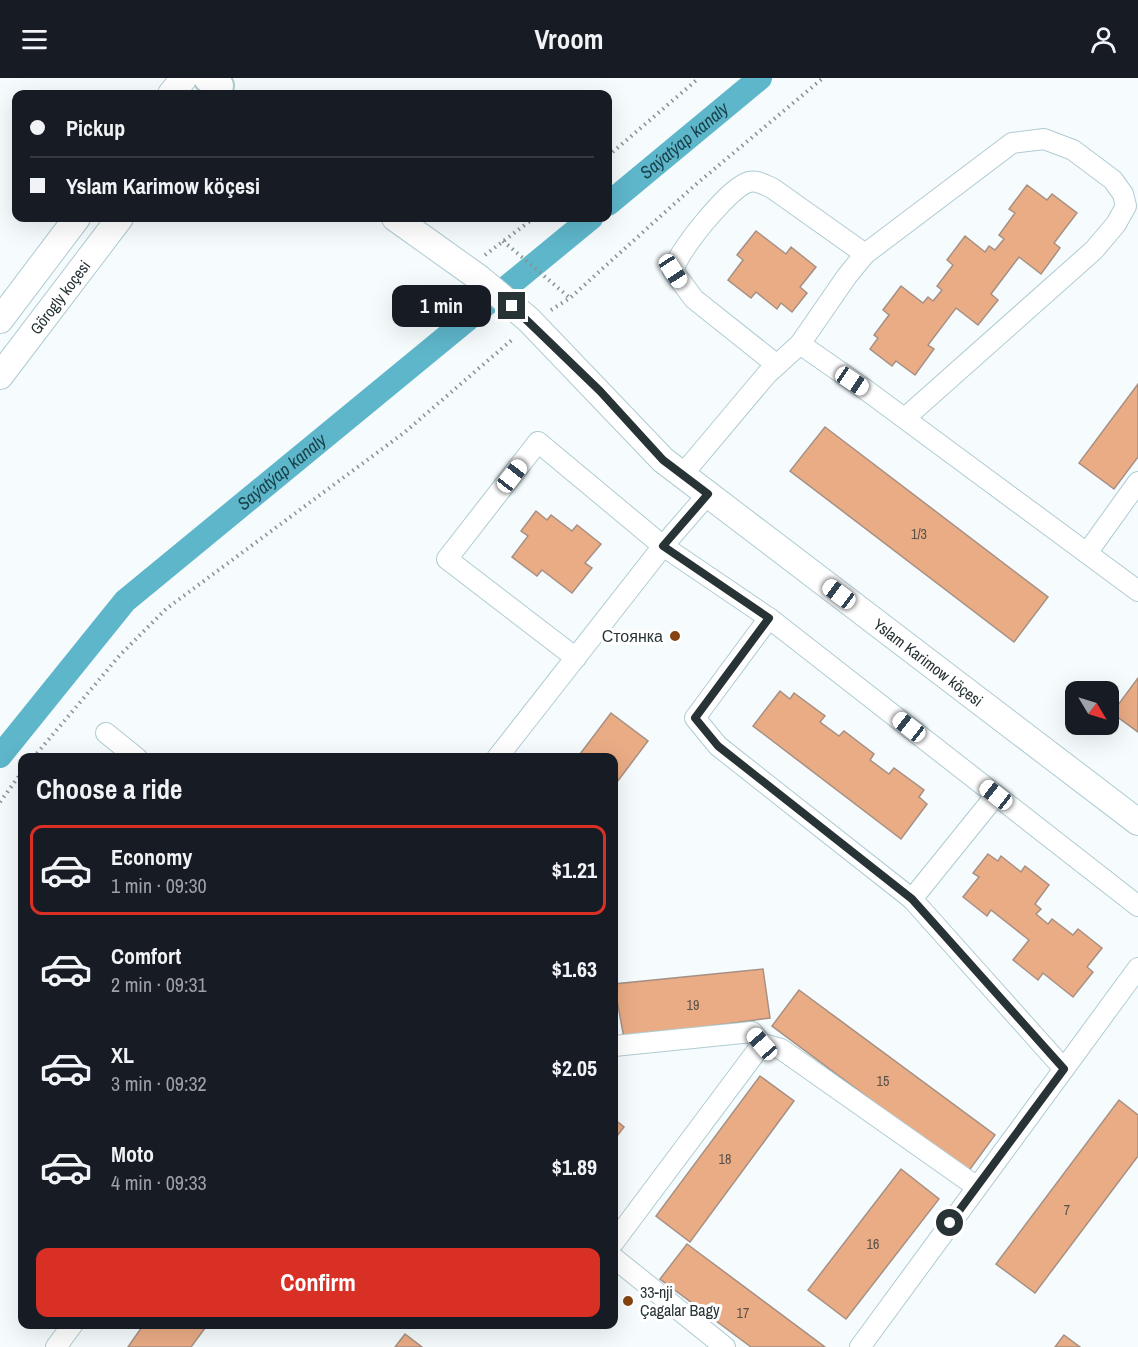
<!DOCTYPE html>
<html lang="en">
<head>
<meta charset="utf-8">
<style>
  :root { --surface:#171b24; --page:#242831; --text:#f1f3f6; --muted:#9ea1a6; --line:#363941; --accent:#d93025 }
  body { margin:0; font-family:"Archivo Narrow",sans-serif; background:var(--page); color:var(--text); height:100vh; display:flex; flex-direction:column; font-size:22px; white-space:nowrap }
  * { box-sizing:border-box; margin:0 }
  p { font-size:20px; color:var(--muted) }
  .icon { flex:none; width:33px; height:33px; fill:none; stroke:currentColor; stroke-width:2; stroke-linecap:round; stroke-linejoin:round }
  .map { position:relative; flex:1; overflow:hidden }
  .side { position:absolute; left:18px; top:675px; width:600px; height:576px; display:flex; flex-direction:column; background:var(--surface); border-radius:12px; box-shadow:0 6px 24px #0002 }
  .side>* { flex:none }
  .hud { position:absolute; left:12px; top:12px; width:600px; height:132px; border-radius:12px; box-shadow:0 6px 24px #0002; display:grid; align-content:center; height:132px; padding:0 18px; background:var(--surface) }
  .needle { width:39px; rotate:128deg }
  .fabs { position:absolute; left:1065px; top:603px; display:grid; gap:12px }
  .fabs a { display:grid; place-items:center; width:54px; height:54px; border-radius:12px; background:var(--surface); box-shadow:0 6px 24px #0002; font-size:30px }
  .end { position:absolute; width:27px; height:27px; margin:-14px; border:8px solid #283336; background:#fff; box-shadow:0 0 0 3px #fff }
  .from { border-radius:50% }
  .bubble { position:absolute; height:42px; border-radius:12px; background:var(--surface); box-shadow:0 6px 24px #0002; font-size:20px; font-weight:800; line-height:42px; text-align:center }
  .car { position:absolute; width:18px; height:36px; margin:-18px -9px; border-radius:8px; box-shadow:0 0 4px 2px #0007; background:linear-gradient(#fff 24%,#345 0 40%,#fff 0 76%,#345 0 86%,#fff 0) }
  .hud b { display:flex; align-items:center; gap:21px; height:57px; font-size:22px }
  .hud b+b { border-top:2px solid var(--line) }
  .hud i { width:15px; height:15px; background:var(--text) }
  ul { padding:0; list-style:none }
  li { display:flex; align-items:center; gap:18px; height:90px; margin:0 12px 9px; padding:0 6px; border:3px solid transparent; border-radius:12px }
  li div { flex:1 }
  li b { display:block; font-size:22px }
  li em { font-style:normal; font-weight:800 }
  li.active { border-color:var(--accent) }
  li>.icon { width:54px; height:54px; stroke-width:1.5 }
  h2 { padding:0 18px; font-size:27px; line-height:72px }
  .action { display:flex; gap:12px; margin-top:auto; padding:12px 18px }
  .action a { flex:1; height:69px; border-radius:12px; background:var(--accent); color:#fff; font-size:24px; font-weight:800; line-height:69px; text-align:center }
  header { display:flex; justify-content:space-between; align-items:center; height:78px; padding:0 18px; background:var(--surface); font-size:27px; font-weight:800 }
  .map>svg:first-child { display:block }
  .lines { fill:none; stroke-linecap:round; stroke-linejoin:round }
  .canal { stroke:#5eb6ca; stroke-width:24 }
  .building { fill:#eaac85; stroke:#a69083; stroke-width:1.5 }
  .minor-casing { stroke:#afccd3; stroke-width:22 }
  .tertiary-casing { stroke:#afccd3; stroke-width:28 }
  .secondary-casing { stroke:#afccd3; stroke-width:32 }
  .path { stroke:#899193; stroke-width:4; stroke-dasharray:1.5 4.5; stroke-linecap:butt }
  .minor { stroke:#fff; stroke-width:20 }
  .tertiary { stroke:#fff; stroke-width:26 }
  .secondary { stroke:#fff; stroke-width:28 }
  .route { stroke:#283336; stroke-width:8 }
  .poi-dot { fill:#85440f; stroke:#fff; stroke-width:2 }
  .labels { text-anchor:middle; stroke-width:6; stroke-linejoin:round; paint-order:stroke }
  .number-label { font-size:14px; fill:#58514a }
  .street-label { font-size:16px; fill:#283336; stroke:#fff }
  .poi-label { font-size:16px; fill:#283336; stroke:#fff; text-anchor:end }
  .water-label { font-size:18px; font-style:italic; fill:#19424b; stroke:#fff }
</style>
</head>
<body>
<header><svg class="icon" aria-label="menu" viewBox="0 0 24 24"><path d="M4 6h16M4 12h16M4 18h16"/></svg>Vroom<svg class="icon" aria-label="person" viewBox="0 0 24 24"><circle cx="12" cy="8" r="4"/><path d="M4 21q1-7 8-7t8 7"/></svg></header>
<div class="map">
<svg width="1138" height="1269" viewBox="0 0 1138 1269">
  <rect width="100%" height="100%" fill="#f6fbfd"/>
  <g class="lines">
    <!-- canal -->
    <g class="canal">
      <path id="s1" d="M608 126 760 0"/>
      <path id="s2" d="M0 678 125 523 591 140"/>
    </g>
  </g>
  <!-- building -->
  <g class="building">
    <path d="M1027 107 1047 122 1052 116 1077 135 1054 165 1060 170 1041 196 1019 179 991 216 998 222 978 247 956 230 928 267 934 271 915 297 896 283 892 288 870 271 878 260 874 257 889 237 883 232 901 208 923 225 928 219 933 223 942 212 937 208 953 187 947 182 965 158 985 174 989 168 995 172 1004 161 999 157 1015 135 1009 131Z"/>
    <path d="M756 153 786 176 791 169 816 189 800 209 807 215 792 234 781 225 777 231 756 214 751 220 728 202 743 182 737 177Z"/>
    <path d="M1138 306V379L1114 411 1079 385Z"/>
    <path d="M825 349 1048 519 1014 564 790 393Z"/>
    <path d="M536 433 547 442 551 437 572 453 577 447 601 466 585 485 592 490 572 515 542 492 537 498 512 479 528 458 521 453Z"/>
    <path d="M1138 600V654L1112 635Z"/>
    <path d="M780 613 790 621 794 615 825 638 820 644 839 658 844 653 874 676 870 682 889 696 894 690 924 712 919 719 927 726 901 761 753 648Z"/>
    <path d="M611 635 648 663 614 708V680H577Z"/>
    <path d="M988 776 998 783 1001 778 1021 794 1025 788 1049 807 1035 826 1041 831 1036 836 1048 846 1052 841 1073 857 1078 851 1102 870 1087 889 1093 894 1073 919 1043 895 1038 902 1013 882 1029 862 991 832 987 838 963 819 979 799 973 795Z"/>
    <path d="M763 891 770 940 624 960 614 906Z"/>
    <path d="M799 912 995 1057 968 1094 772 948Z"/>
    <path d="M760 998 794 1023 690 1164 656 1138Z"/>
    <path d="M1119 1022 1138 1037V1078L1035 1215 996 1186Z"/>
    <path d="M614 1041 624 1049 614 1062Z"/>
    <path d="M901 1091 939 1121 846 1241 808 1212Z"/>
    <path d="M687 1166 825 1269H751L660 1201Z"/>
    <path d="M144 1246H208L191 1269H128Z"/>
    <path d="M405 1256 422 1269H395Z"/>
    <path d="M1064 1257 1080 1269H1055Z"/>
  </g>
  <g class="lines">
    <defs>
      <g id="minor">
        <path d="M800 266 847 198 865 176 1012 65 1044 61 1073 72 1113 102 1123 116 1126 128 1116 146 1094 172 905 340"/>
        <path d="M777 287 694 221 673 193C678 173 726 114 746 105 755 101 763 106 772 110L865 176"/>
        <path d="M683 396 767 296 800 266 866 312 1138 513"/>
        <path d="M1087 475 1138 404"/>
        <path d="M769 540 1138 828"/>
        <path d="M576 580 447 481 538 364 663 468 769 540 695 640 718 668 912 821 1064 991"/>
        <path d="M106 655 137 680"/>
        <path d="M497 680 663 468 708 416"/>
        <path d="M912 821 996 717"/>
        <path d="M614 968 752 954 762 966"/>
        <path d="M614 1164 762 966 781 971 977 1109"/>
        <path d="M614 1180 725 1269"/>
        <path d="M56 1269 73 1246"/>
        <path d="M860 1269 1138 890"/>
      </g>
      <g id="tertiary">
        <path d="M171 16 184 0"/>
        <path id="s3" d="M395 140 479 200 529 242 663 382 1138 744"/>
        <path d="M0 242 77 140"/>
        <path id="s4" d="M0 298 120 140"/>
      </g>
      <path id="secondary" d="M208 0 219 8"/>
    </defs>
    <!-- minor casing -->
    <use href="#minor" class="minor-casing"/>
    <!-- tertiary casing -->
    <use href="#tertiary" class="tertiary-casing"/>
    <!-- secondary casing -->
    <use href="#secondary" class="secondary-casing"/>
    <!-- path -->
    <g class="path">
      <path d="M608 78 699 0"/>
      <path d="M503 163 570 220"/>
      <path d="M485 177 534 140"/>
      <path d="M551 232 570 220 694 108 823 0"/>
      <path d="M33 680 120 577 166 531 405 354 514 260"/>
      <path d="M0 724 22 694"/>
    </g>
    <!-- minor -->
    <use href="#minor" class="minor"/>
    <!-- tertiary -->
    <use href="#tertiary" class="tertiary"/>
    <!-- secondary -->
    <use href="#secondary" class="secondary"/>
  </g>
  <g class="lines">
    <!-- route -->
    <path class="route" d="M512 228 600 313 663 382 708 416 663 468 769 540 695 640 718 668 912 821 1064 991 950 1145"/>
  </g>
  <!-- markers -->
  <g class="poi-dot">
    <circle cx="675" cy="558" r="6"/>
    <circle cx="628" cy="1223" r="6"/>
  </g>
  <g class="labels">
    <!-- number labels -->
    <g class="number-label">
      <text x="919" y="461">1/3</text>
      <text x="693" y="932">19</text>
      <text x="883" y="1008">15</text>
      <text x="725" y="1086">18</text>
      <text x="1067" y="1137">7</text>
      <text x="873" y="1171">16</text>
      <text x="743" y="1240">17</text>
    </g>
    <!-- street labels -->
    <g class="street-label">
      <text dy="6" stroke="none"><textPath href="#s4" startOffset="99">Görogly koçesi</textPath></text>
      <text dy="6" stroke="none"><textPath href="#s3" startOffset="696">Yslam Karimow köçesi</textPath></text>
    </g>
    <!-- poi labels -->
    <g class="poi-label">
      <text x="663" y="564">Стоянка</text>
      <text x="640" y="1220" text-anchor="start">33-nji<tspan x="640" dy="18">Çagalar Bagy</tspan></text>
    </g>
    <!-- water labels -->
    <g class="water-label">
      <text dy="6" stroke="none"><textPath href="#s1" startOffset="99">Saýatýap kanaly</textPath></text>
      <text dy="6" stroke="none"><textPath href="#s2" startOffset="402">Saýatýap kanaly</textPath></text>
    </g>
  </g>
</svg>
<div class="fabs">
<a><svg class="needle" viewBox="-14 -14 28 28"><path d="M0-13l5 13h-10z" fill="#e53935"/><path d="M0 13l5-13h-10z" fill="#9ea1a6"/></svg></a>
</div>
<i class="end from" style="left:950px;top:1145px"></i>
<i class="end" style="left:512px;top:228px"></i>
<div class="bubble" style="left:392px;top:207px;width:99px">1 min</div>
<i class="car" style="left:673px;top:193px;rotate:147deg"></i>
<i class="car" style="left:852px;top:303px;rotate:124deg"></i>
<i class="car" style="left:512px;top:398px;rotate:38deg"></i>
<i class="car" style="left:839px;top:516px;rotate:307deg"></i>
<i class="car" style="left:909px;top:649px;rotate:308deg"></i>
<i class="car" style="left:996px;top:717px;rotate:308deg"></i>
<i class="car" style="left:762px;top:966px;rotate:319deg"></i>
<div class="hud">
<b><i class="from"></i>Pickup</b>
<b><i></i>Yslam Karimow köçesi</b>
</div>
<section class="side">
<h2>Choose a ride</h2>
<ul>
<li class="active"><svg class="icon" aria-label="car" viewBox="0 0 24 24"><path d="M5 17H2v-5l4-1 3-4h7l3 4 3 1v5h-3M9 17h6M6 11h13"/><circle cx="7" cy="17" r="2"/><circle cx="17" cy="17" r="2"/></svg><div><b>Economy</b><p>1 min · 09:30</p></div><em>$1.21</em></li>
<li><svg class="icon" aria-label="car" viewBox="0 0 24 24"><path d="M5 17H2v-5l4-1 3-4h7l3 4 3 1v5h-3M9 17h6M6 11h13"/><circle cx="7" cy="17" r="2"/><circle cx="17" cy="17" r="2"/></svg><div><b>Comfort</b><p>2 min · 09:31</p></div><em>$1.63</em></li>
<li><svg class="icon" aria-label="car" viewBox="0 0 24 24"><path d="M5 17H2v-5l4-1 3-4h7l3 4 3 1v5h-3M9 17h6M6 11h13"/><circle cx="7" cy="17" r="2"/><circle cx="17" cy="17" r="2"/></svg><div><b>XL</b><p>3 min · 09:32</p></div><em>$2.05</em></li>
<li><svg class="icon" aria-label="car" viewBox="0 0 24 24"><path d="M5 17H2v-5l4-1 3-4h7l3 4 3 1v5h-3M9 17h6M6 11h13"/><circle cx="7" cy="17" r="2"/><circle cx="17" cy="17" r="2"/></svg><div><b>Moto</b><p>4 min · 09:33</p></div><em>$1.89</em></li>
</ul>
<div class="action"><a>Confirm</a></div>
</section>
</div>
</body>
</html>
